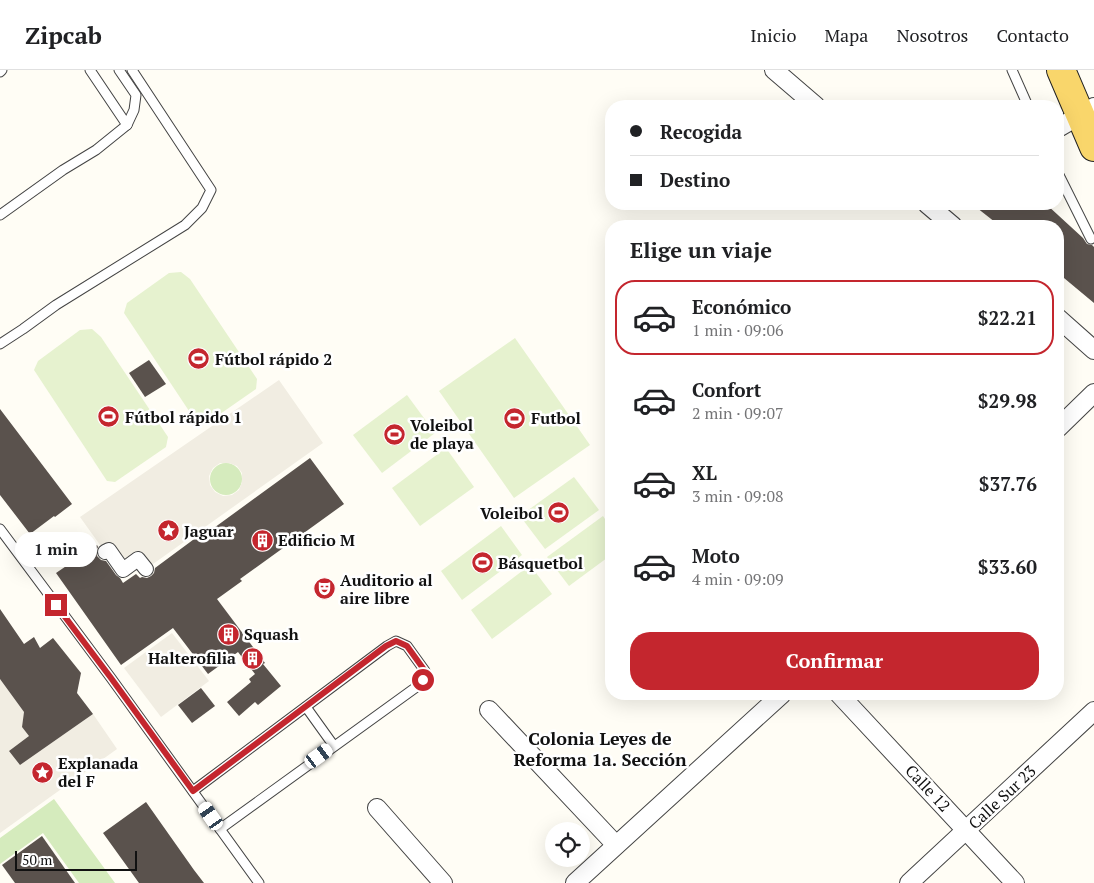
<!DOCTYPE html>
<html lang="es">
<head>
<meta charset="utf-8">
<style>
  :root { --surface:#fff; --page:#f6f6f6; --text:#202124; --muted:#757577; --line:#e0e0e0; --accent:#c4262e }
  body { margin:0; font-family:"PT Serif",serif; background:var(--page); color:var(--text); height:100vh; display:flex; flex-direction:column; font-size:19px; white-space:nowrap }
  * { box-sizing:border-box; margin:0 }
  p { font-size:16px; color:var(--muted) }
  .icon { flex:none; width:28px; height:28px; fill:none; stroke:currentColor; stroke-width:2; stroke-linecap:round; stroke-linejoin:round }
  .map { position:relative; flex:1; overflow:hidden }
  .sheet { position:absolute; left:605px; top:150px; width:459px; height:480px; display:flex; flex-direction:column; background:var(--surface); border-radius:20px; box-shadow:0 5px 20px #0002 }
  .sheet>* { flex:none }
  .banner { position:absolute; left:605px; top:30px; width:459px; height:110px; border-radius:20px; box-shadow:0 5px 20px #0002; display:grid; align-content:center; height:110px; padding:0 25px; background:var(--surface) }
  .buttons { position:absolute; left:545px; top:752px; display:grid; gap:10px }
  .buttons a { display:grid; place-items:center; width:45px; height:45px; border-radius:50%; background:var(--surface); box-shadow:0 5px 20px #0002; font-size:25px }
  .scale { position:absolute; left:15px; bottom:12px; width:122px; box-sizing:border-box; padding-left:5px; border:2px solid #111; border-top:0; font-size:14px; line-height:18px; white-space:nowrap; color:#111; -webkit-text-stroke:4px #fff; paint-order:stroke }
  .end { position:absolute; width:22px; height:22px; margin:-11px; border:6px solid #c4262e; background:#fff; box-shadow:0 0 0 2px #fff }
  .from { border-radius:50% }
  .bubble { position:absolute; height:35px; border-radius:18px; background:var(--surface); box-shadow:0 5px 20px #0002; font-size:16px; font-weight:700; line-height:35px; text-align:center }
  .car { position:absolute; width:15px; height:30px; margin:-15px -8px; border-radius:6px; box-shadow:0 0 4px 1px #0007; background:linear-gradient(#fff 24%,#345 0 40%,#fff 0 76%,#345 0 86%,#fff 0) }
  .banner b { display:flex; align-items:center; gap:18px; height:48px; font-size:19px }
  .banner b+b { border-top:1px solid var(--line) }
  .banner i { width:12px; height:12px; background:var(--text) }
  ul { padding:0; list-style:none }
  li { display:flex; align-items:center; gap:15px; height:75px; margin:0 10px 8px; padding:0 15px; border:2px solid transparent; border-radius:20px }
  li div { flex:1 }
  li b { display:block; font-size:19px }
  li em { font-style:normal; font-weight:700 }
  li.on { border-color:var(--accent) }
  li>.icon { width:45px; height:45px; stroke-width:1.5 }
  h2 { padding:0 25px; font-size:22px; line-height:60px }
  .action { display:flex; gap:10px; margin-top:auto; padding:10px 25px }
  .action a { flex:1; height:58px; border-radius:20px; background:var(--accent); color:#fff; font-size:20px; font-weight:700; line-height:58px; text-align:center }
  header { display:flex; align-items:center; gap:30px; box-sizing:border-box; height:70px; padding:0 25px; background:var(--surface); border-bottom:1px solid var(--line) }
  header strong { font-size:24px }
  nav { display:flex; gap:28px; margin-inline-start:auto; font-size:18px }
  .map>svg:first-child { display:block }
  .green { fill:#d5ebbd }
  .pitch { fill:#e6f2cf }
  .plaza { fill:#f1ede2; fill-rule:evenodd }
  .building { fill:#5a524d }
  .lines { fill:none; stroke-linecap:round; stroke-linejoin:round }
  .service-casing { stroke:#444; stroke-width:11 }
  .pedestrian-casing { stroke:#444; stroke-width:16 }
  .minor-casing { stroke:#444; stroke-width:20 }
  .primary-casing { stroke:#222; stroke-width:30 }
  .service { stroke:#fff; stroke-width:9 }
  .pedestrian { stroke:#fff; stroke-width:14 }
  .minor { stroke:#fff; stroke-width:18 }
  .primary { stroke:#f9d66b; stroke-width:28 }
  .route { stroke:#c4262e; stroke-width:6 }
  .labels { text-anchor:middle; stroke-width:5; stroke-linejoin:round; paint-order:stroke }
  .poi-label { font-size:16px; font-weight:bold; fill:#111; stroke:#fff; text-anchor:start }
  .street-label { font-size:16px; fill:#111; stroke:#fff }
  .neighbourhood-label { font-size:18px; font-weight:bold; fill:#111; stroke:#fff }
</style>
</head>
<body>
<header>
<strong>Zipcab</strong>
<nav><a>Inicio</a><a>Mapa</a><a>Nosotros</a><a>Contacto</a></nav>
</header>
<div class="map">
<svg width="1094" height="813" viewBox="0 0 1094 813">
  <rect width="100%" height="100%" fill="#fffdf5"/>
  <!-- green -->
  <g class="green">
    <circle cx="226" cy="409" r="16"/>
    <path d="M54 729 115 813H79L43 763 0 794V768Z"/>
  </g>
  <!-- pitch -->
  <g class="pitch">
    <path d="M181 202 190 209 257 309 256 319 210 351 197 353 124 243 127 233 169 203Z"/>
    <path d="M92 259 101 267 168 367 166 377 115 412 107 411 34 300 38 291 80 260Z"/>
    <path d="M515 268 590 375 514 428 439 321Z"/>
    <path d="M407 325 435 363 382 403 353 365Z"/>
    <path d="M446 378 474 417 420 456 392 418Z"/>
    <path d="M574 407 599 440 545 479 520 446Z"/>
    <path d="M603 446 611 458V485L569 516 547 487Z"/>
    <path d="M501 456 522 485 462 530 441 501Z"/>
    <path d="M530 495 552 524 492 569 471 540Z"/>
  </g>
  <!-- plaza -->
  <g class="plaza">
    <path d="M279 310 323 373 146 499 138 489 123 500 105 482 80 447ZM220 393H229L237 396 242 403V412L239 420 232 425 223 426 215 422 210 415 209 406 213 398Z"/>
    <path d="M172 563 209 611 161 647 124 598Z"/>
    <path d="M0 609 24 642 22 657 41 680 93 644 117 679 0 763Z"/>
  </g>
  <!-- building -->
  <g class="building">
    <path d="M972 134H1046L1083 168 1087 174 1092 175 1094 177V233L1058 203V156H1000Z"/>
    <path d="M149 290 166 314 145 327 129 303Z"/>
    <path d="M0 339 72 434 55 447 54 446 30 464 0 425Z"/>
    <path d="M310 388 344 434 240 509 242 511 217 529 265 593 263 594 281 616 258 635 255 632 239 646 227 632 251 612 249 609 255 604 238 582 208 604 173 558 121 595 56 503 97 475 98 477 96 481 97 486 101 490 106 491 116 505 120 508 123 513 136 504 140 508 142 507 147 508 151 506 154 503 155 498 205 461 207 463Z"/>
    <path d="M0 539 24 574 34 567 40 578 53 568 81 603 77 623 93 644 20 695 9 681 29 666 22 657 24 642 0 609Z"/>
    <path d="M201 618 215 636 192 653 178 635Z"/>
    <path d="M146 732 194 800 204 813H139L103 763Z"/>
    <path d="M42 766 75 813H15L2 795Z"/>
  </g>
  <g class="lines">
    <defs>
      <g id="service">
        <path d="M119 0 136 25 134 40 127 55"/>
        <path d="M1012 0 1028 36"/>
        <path d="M0 2 2 0"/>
        <path d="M1058 103 1091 169"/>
        <path d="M0 145 63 100 96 80 127 55 90 0"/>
        <path d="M0 274 23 259 56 235 185 155 202 138 211 120 132 0"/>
        <path d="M0 459 111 608 259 813"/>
        <path d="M306 637 334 676"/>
        <path d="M193 721 387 576 396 571 407 576 425 601 423 610 415 618 220 759"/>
      </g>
      <path id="pedestrian" d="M105 482 109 480 123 500 138 489 146 499"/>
      <g id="minor">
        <path d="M774 0 816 36"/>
        <path d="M1058 58 1094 37"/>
        <path d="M927 134 953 156"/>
        <path d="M1058 248 1094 280"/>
        <path d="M1058 358 1094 323"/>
        <path d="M839 624 1015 813"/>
        <path d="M489 640 616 775"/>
        <path d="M377 738 443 813"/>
        <path d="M575 813 782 624"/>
        <path d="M909 813 1094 641"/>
      </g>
      <path id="primary" d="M1061 0 1094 77"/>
    </defs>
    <!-- service casing -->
    <use href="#service" class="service-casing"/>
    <!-- pedestrian casing -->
    <use href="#pedestrian" class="pedestrian-casing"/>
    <!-- minor casing -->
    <use href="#minor" class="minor-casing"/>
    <!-- primary casing -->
    <use href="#primary" class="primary-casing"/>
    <!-- service -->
    <use href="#service" class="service"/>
    <!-- pedestrian -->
    <use href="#pedestrian" class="pedestrian"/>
    <!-- minor -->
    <use href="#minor" class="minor"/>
    <!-- primary -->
    <use href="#primary" class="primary"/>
  </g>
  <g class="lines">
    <!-- route -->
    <path class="route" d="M56 535 111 608 193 721 386 576 396 571 407 576 425 601 423 610"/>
  </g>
  <!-- icons -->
  <defs>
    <symbol id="stadium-disc" viewBox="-11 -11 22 22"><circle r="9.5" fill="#c4262e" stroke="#fff"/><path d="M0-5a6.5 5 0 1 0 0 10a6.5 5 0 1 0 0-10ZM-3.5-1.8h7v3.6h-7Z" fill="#fff"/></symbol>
    <symbol id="sight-disc" viewBox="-11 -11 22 22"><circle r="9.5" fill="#c4262e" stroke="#fff"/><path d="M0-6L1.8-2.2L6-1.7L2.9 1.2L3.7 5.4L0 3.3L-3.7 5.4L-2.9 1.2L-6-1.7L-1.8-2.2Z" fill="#fff"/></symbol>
    <symbol id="building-disc" viewBox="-11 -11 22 22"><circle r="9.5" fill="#c4262e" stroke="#fff"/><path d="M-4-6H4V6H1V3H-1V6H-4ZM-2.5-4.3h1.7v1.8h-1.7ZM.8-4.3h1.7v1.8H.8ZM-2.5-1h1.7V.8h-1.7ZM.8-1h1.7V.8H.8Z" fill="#fff"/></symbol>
    <symbol id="theatre-disc" viewBox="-11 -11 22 22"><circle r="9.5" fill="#c4262e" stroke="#fff"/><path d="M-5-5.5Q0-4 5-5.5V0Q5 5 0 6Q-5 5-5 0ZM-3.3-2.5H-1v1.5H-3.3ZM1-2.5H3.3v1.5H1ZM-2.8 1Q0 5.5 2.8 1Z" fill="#fff"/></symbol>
  </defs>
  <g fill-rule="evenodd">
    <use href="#stadium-disc" x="186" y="276" width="25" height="25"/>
    <use href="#stadium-disc" x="96" y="334" width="25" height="25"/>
    <use href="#stadium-disc" x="502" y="336" width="25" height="25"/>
    <use href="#stadium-disc" x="382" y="352" width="25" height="25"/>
    <use href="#stadium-disc" x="546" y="430" width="25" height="25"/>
    <use href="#sight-disc" x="156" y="448" width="25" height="25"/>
    <use href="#building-disc" x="250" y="458" width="25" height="25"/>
    <use href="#stadium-disc" x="470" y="480" width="25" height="25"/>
    <use href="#theatre-disc" x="312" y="506" width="25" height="25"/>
    <use href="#building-disc" x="216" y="552" width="25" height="25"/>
    <use href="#building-disc" x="240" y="576" width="25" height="25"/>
    <use href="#sight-disc" x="30" y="690" width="25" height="25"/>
  </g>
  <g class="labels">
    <!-- poi labels -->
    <g class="poi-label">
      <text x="215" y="295">Fútbol rápido 2</text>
      <text x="125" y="353">Fútbol rápido 1</text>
      <text x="531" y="354">Futbol</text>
      <text x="410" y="361">Voleibol<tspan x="410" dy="18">de playa</tspan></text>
      <text x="543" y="449" text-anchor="end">Voleibol</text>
      <text x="184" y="467">Jaguar</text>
      <text x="278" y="476">Edificio M</text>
      <text x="498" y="499">Básquetbol</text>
      <text x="340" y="516">Auditorio al<tspan x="340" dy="18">aire libre</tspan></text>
      <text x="244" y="570">Squash</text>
      <text x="236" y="594" text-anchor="end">Halterofilia</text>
      <text x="58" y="699">Explanada<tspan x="58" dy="18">del F</tspan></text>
    </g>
    <!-- street labels -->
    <g class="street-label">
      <text transform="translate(928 718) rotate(47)" y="6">Calle 12</text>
      <text transform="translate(1002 727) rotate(-43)" y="6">Calle Sur 23</text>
    </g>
    <!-- neighbourhood labels -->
    <g class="neighbourhood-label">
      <text x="600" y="675">Colonia Leyes de<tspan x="600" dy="21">Reforma 1a. Sección</tspan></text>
    </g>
  </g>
</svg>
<div class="buttons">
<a><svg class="icon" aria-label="locate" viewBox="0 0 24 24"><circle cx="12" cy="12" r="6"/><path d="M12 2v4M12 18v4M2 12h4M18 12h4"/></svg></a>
</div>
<div class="scale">50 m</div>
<i class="end from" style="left:423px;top:610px"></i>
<i class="end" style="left:56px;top:535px"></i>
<div class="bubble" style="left:15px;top:462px;width:82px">1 min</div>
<i class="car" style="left:319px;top:686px;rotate:54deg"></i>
<i class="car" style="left:211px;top:746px;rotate:325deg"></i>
<div class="banner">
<b><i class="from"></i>Recogida</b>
<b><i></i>Destino</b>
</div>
<section class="sheet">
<h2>Elige un viaje</h2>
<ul>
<li class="on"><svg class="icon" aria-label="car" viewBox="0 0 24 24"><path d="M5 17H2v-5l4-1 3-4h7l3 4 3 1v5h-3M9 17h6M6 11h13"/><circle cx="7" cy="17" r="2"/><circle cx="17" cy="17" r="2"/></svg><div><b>Económico</b><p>1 min · 09:06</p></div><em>$22.21</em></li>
<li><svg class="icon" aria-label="car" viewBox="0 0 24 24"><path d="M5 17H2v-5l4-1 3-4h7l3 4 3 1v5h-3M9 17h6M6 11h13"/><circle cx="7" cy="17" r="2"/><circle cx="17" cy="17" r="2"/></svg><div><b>Confort</b><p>2 min · 09:07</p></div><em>$29.98</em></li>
<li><svg class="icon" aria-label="car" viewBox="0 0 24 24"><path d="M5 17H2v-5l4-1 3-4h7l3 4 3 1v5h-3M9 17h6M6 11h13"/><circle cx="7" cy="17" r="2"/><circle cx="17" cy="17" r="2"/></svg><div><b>XL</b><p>3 min · 09:08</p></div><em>$37.76</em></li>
<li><svg class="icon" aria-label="car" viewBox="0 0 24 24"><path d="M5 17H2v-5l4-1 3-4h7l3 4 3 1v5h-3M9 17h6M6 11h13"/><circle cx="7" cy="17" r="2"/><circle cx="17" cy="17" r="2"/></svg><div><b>Moto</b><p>4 min · 09:09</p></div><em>$33.60</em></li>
</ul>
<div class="action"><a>Confirmar</a></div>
</section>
</div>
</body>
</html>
